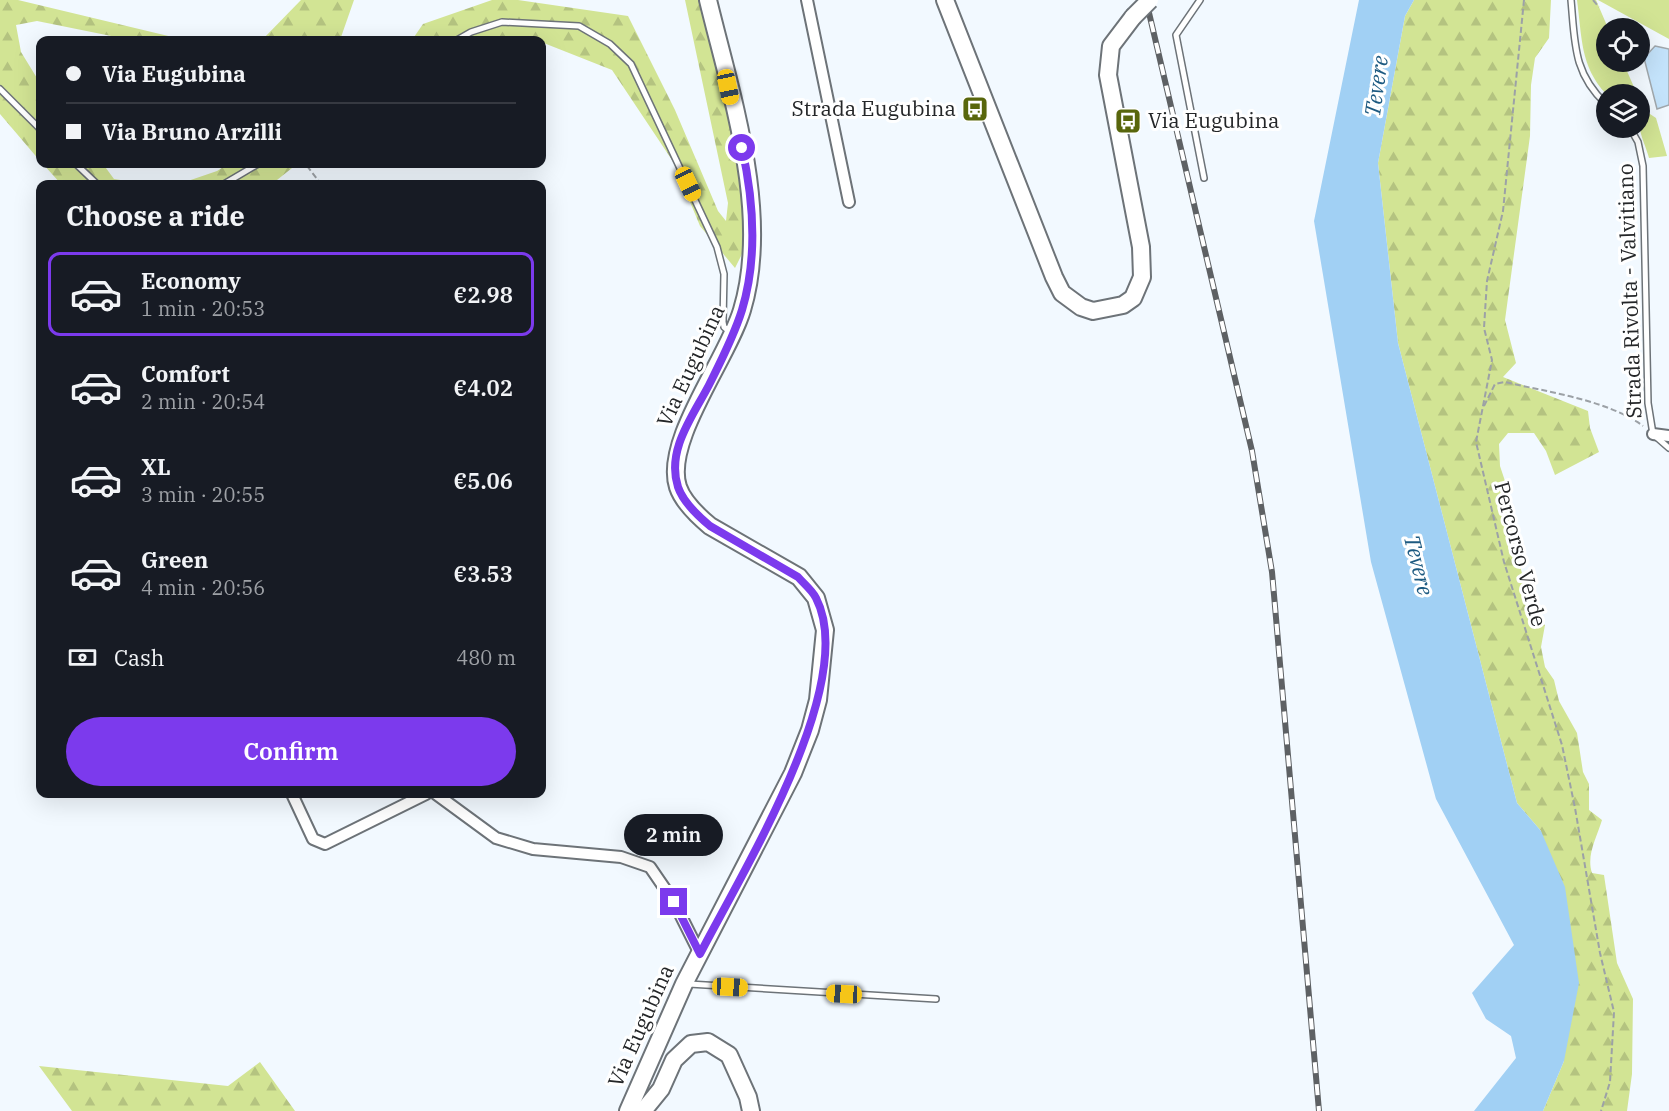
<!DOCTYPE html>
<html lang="en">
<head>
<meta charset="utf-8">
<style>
  :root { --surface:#171b24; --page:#242831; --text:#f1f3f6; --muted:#9ea1a6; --line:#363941; --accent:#7c3aed }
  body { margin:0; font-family:"IBM Plex Serif",serif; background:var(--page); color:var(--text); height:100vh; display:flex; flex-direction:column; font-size:22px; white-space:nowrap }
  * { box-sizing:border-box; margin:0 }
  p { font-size:20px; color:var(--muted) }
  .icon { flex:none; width:33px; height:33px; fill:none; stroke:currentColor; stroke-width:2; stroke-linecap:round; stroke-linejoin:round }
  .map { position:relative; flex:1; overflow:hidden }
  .drawer { position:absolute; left:36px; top:180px; width:510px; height:618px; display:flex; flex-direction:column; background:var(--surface); border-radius:12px; box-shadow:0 6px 24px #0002 }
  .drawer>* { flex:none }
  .top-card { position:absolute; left:36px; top:36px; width:510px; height:132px; border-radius:12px; box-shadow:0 6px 24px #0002; display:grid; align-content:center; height:132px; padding:0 30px; background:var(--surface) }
  .fabs { position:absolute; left:1596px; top:18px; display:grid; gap:12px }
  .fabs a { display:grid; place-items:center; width:54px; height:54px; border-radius:50%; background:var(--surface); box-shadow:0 6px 24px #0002; font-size:30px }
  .end { position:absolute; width:27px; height:27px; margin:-14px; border:8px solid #7c3aed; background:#fff; box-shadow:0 0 0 3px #fff }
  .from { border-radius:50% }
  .bubble { position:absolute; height:42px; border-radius:21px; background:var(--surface); box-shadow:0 6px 24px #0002; font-size:20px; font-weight:600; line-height:42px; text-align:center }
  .car { position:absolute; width:18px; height:36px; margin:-18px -9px; border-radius:8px; box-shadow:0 0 4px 2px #0007; background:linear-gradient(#f5c518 24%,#345 0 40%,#f5c518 0 76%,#345 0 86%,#f5c518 0) }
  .top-card b { display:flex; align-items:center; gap:21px; height:57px; font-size:22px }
  .top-card b+b { border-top:2px solid var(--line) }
  .top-card i { width:15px; height:15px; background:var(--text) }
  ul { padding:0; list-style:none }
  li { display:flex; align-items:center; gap:18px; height:84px; margin:0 12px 9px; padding:0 18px; border:3px solid transparent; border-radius:12px }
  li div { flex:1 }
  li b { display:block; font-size:22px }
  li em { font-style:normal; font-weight:600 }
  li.active { border-color:var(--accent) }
  li>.icon { width:54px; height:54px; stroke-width:1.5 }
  h2 { padding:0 30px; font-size:27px; line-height:72px }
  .pay { display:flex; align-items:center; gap:15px; height:66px; padding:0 30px; font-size:22px }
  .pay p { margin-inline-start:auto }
  .primary-button { display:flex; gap:12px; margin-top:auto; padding:12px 30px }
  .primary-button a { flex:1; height:69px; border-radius:36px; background:var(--accent); color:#fff; font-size:24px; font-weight:600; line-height:69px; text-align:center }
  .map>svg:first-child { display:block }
  .forest { fill:url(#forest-firs) }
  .garden { fill:#d2e494 }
  .water { fill:#a1d0f4 }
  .building { fill:#c4e3fb; stroke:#a1a8ad; stroke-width:1.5 }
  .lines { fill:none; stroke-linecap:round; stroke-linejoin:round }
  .lane-casing { stroke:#6d7378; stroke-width:8 }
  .street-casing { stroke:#6d7378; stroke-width:14 }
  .secondary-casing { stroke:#6d7378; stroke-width:20 }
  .path { stroke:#9ca1a6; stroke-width:2; stroke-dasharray:6 3; stroke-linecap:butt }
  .lane { stroke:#fff; stroke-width:5 }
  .street { stroke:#fff; stroke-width:10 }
  .secondary { stroke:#fff; stroke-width:16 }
  .rail-casing { stroke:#5e6164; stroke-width:6 }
  .rail { stroke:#fff; stroke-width:4; stroke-dasharray:11; stroke-linecap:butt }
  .secondary-bridge-casing { stroke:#6d7378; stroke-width:20; stroke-linecap:butt }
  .secondary-bridge { stroke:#fff; stroke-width:16 }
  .route { stroke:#7c3aed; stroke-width:8 }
  .labels { text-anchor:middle; stroke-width:6; stroke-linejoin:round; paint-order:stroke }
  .poi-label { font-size:21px; fill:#242628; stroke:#fff; text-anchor:end }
  .street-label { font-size:21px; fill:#242628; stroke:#fff }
  .water-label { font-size:22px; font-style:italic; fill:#1d5a81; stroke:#fff }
</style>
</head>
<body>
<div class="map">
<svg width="1669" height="1111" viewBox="0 0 1669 1111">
  <defs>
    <pattern id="forest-firs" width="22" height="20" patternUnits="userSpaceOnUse" patternTransform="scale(1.5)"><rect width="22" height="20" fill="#d2e494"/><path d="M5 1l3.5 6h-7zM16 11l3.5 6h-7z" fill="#b4c380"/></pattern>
  </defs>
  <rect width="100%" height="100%" fill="#f2f9ff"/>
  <!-- forest -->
  <g class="forest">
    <path d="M0 0H18L185 40H131L37 21 16 25 21 52 40 83V161L0 114Z"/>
    <path d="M301 0H354L340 40H262Z"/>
    <path d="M492 0H518L628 16 675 110 718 211 726 221 728 203 685 0H701L742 172 743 252 735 268 700 226 674 163 612 70 526 36 515 40H412L423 24Z"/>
    <path d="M1414 0H1551L1549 38 1535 58 1531 85 1530 136 1505 320 1516 363 1503 377 1588 411 1590 428 1599 452 1555 475 1546 451 1534 433H1508L1499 444 1500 466 1508 490 1514 543 1528 596 1526 612 1545 625 1541 647 1545 667 1554 680 1559 701 1577 733 1583 772 1589 784V810L1602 820C1597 837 1586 855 1592 873L1604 875 1617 963 1633 999 1632 1074 1627 1111H1543L1564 1061 1541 831 1517 803 1398 343 1378 163 1405 16Z"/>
    <path d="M43 164H103L114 179 147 184H61Z"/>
    <path d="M228 164H297L272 184H179L217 171Z"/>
    <path d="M260 1062 295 1111H72L39 1066 228 1086Z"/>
  </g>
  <!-- garden -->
  <g class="garden">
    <path d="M1577 0H1596L1608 28 1606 62H1623L1637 94H1606C1580 66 1582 37 1577 0Z"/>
    <path d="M1598 0H1669V39Z"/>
    <path d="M1647 112 1656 118 1667 156 1649 158C1645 141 1632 124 1647 112Z"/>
  </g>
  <!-- water -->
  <path class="water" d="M1359 0H1414L1405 16 1378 163 1398 343 1517 803 1541 831 1565 887 1579 983 1564 1061 1543 1111H1474L1516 1058 1511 1036 1486 1019 1472 993 1514 945 1436 799 1371 562 1314 221Z"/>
  <!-- building -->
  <path class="building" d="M1655 46 1669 49V105L1657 109 1644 58Z"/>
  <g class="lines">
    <defs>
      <g id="lane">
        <path d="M1200 0 1176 35 1204 178"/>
        <path d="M1571 0C1575 43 1573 73 1606 104"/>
        <path d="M457 40 471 32 502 22 579 26 610 44 631 64 717 247 724 274 723 322 724 327 731 333"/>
        <path d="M0 89 40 129"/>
        <path d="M1630 128 1638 142 1643 166 1648 403 1653 434 1669 448"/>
        <path d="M76 164 97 184"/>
        <path d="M224 184 258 164"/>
        <path d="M689 984 936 999"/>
      </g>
      <g id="street">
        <path d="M807 0 849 202"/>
        <path d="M1653 434 1669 436"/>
        <path d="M292 794 313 839 325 844 426 794"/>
        <path d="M436 794 496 838 533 849 621 857 650 867 674 902 700 954"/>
      </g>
      <g id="secondary">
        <path d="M945 0 1054 277 1062 293 1081 307 1093 311 1123 305 1133 298 1142 277 1141 247 1108 75 1111 46 1133 17"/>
        <path d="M628 1111 684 984 793 773 810 730 818 700 825 630 816 598 799 577 710 526C698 516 683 502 678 487 663 441 728 358 742 310 771 214 731 95 708 0"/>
        <path d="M643 1111 661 1089 674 1060 691 1044 708 1042 729 1055 748 1097 751 1111"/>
      </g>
    </defs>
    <!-- lane casing -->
    <use href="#lane" class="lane-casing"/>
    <!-- street casing -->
    <use href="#street" class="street-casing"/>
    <!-- secondary casing -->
    <use href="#secondary" class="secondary-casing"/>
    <!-- path -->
    <g class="path">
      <path d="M1524 0 1503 211 1487 281 1484 328 1492 360 1476 442 1504 562 1562 745 1575 808 1600 953 1614 1012 1610 1082 1601 1111"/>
      <path d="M1593 0 1599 7"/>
      <path d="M307 166 321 184"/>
      <path d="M1484 406 1495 384 1505 382C1547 392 1608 400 1643 426"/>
    </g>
    <!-- lane -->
    <use href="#lane" class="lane"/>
    <!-- street -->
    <use href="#street" class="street"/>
    <!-- secondary -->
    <use href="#secondary" class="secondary"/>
    <defs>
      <path id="rail" d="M1146 0 1252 451 1272 572 1319 1111"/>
    </defs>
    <!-- rail casing -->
    <use href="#rail" class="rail-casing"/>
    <!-- rail -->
    <use href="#rail" class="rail"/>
    <defs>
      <path id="secondary-bridge" d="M1133 17 1150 0"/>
    </defs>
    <!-- secondary-bridge casing -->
    <use href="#secondary-bridge" class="secondary-bridge-casing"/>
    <!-- secondary-bridge -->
    <use href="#secondary-bridge" class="secondary-bridge"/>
  </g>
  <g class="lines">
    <!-- route -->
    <path class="route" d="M674 902 700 954C740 876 860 683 816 598 812 590 804 584 798 577L710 526C698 516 683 502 678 487 666 450 693 416 709 385 721 361 734 336 742 310 758 257 754 202 742 148"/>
  </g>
  <!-- icons -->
  <defs>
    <symbol id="bus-square" viewBox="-11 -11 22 22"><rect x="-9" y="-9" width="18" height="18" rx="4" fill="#58660c" stroke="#fff"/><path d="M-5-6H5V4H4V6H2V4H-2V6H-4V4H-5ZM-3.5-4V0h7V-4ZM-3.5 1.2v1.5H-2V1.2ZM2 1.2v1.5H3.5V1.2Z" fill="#fff"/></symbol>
  </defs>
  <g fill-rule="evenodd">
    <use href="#bus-square" x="960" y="94" width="30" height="30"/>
    <use href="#bus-square" x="1113" y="106" width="30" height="30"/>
  </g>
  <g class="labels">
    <!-- poi labels -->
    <g class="poi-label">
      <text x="956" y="116">Strada Eugubina</text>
      <text x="1148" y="128" text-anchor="start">Via Eugubina</text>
    </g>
    <!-- street labels -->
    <g class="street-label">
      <text transform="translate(1630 291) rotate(-92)" y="7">Strada Rivolta - Valvitiano</text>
      <text transform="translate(691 366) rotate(-65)" y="7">Via Eugubina</text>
      <text transform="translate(1520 554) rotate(75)" y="7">Percorso Verde</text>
      <text transform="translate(641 1026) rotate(-66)" y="7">Via Eugubina</text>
    </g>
    <!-- water labels -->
    <g class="water-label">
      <text transform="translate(1376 86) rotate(-82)" y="8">Tevere</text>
      <text transform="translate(1419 565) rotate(76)" y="8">Tevere</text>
    </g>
  </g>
</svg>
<div class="fabs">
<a><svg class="icon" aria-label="locate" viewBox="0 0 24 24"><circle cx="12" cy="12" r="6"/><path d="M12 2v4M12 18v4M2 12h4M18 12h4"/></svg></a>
<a><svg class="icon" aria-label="layers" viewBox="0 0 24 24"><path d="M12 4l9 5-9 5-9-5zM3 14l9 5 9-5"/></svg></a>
</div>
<i class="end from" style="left:742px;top:148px"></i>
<i class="end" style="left:674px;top:902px"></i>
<div class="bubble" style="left:624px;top:814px;width:99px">2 min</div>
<i class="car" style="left:728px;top:87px;rotate:168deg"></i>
<i class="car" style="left:688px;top:184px;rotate:155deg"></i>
<i class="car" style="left:730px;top:987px;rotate:93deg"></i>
<i class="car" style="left:844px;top:994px;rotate:273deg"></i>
<div class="top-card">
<b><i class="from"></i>Via Eugubina</b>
<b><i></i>Via Bruno Arzilli</b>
</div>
<section class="drawer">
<h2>Choose a ride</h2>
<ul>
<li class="active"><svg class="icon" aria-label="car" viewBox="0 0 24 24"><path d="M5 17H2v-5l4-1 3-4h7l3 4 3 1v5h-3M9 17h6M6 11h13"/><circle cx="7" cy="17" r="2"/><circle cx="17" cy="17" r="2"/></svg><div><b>Economy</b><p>1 min · 20:53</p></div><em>€2.98</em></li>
<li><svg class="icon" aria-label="car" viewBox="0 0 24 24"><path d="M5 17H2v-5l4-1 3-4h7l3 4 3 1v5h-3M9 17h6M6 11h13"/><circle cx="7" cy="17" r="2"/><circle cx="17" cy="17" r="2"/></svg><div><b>Comfort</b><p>2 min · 20:54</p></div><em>€4.02</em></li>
<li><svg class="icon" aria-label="car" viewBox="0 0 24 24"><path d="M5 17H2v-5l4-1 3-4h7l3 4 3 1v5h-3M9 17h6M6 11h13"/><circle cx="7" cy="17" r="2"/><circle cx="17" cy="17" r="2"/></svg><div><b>XL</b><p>3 min · 20:55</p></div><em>€5.06</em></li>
<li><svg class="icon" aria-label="car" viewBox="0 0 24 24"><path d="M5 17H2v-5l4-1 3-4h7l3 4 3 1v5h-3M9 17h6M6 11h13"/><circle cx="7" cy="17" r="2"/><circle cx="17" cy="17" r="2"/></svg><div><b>Green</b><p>4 min · 20:56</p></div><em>€3.53</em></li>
</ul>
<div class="pay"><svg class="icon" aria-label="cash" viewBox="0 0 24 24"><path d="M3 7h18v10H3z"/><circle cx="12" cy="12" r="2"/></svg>Cash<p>480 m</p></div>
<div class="primary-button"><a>Confirm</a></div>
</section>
</div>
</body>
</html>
